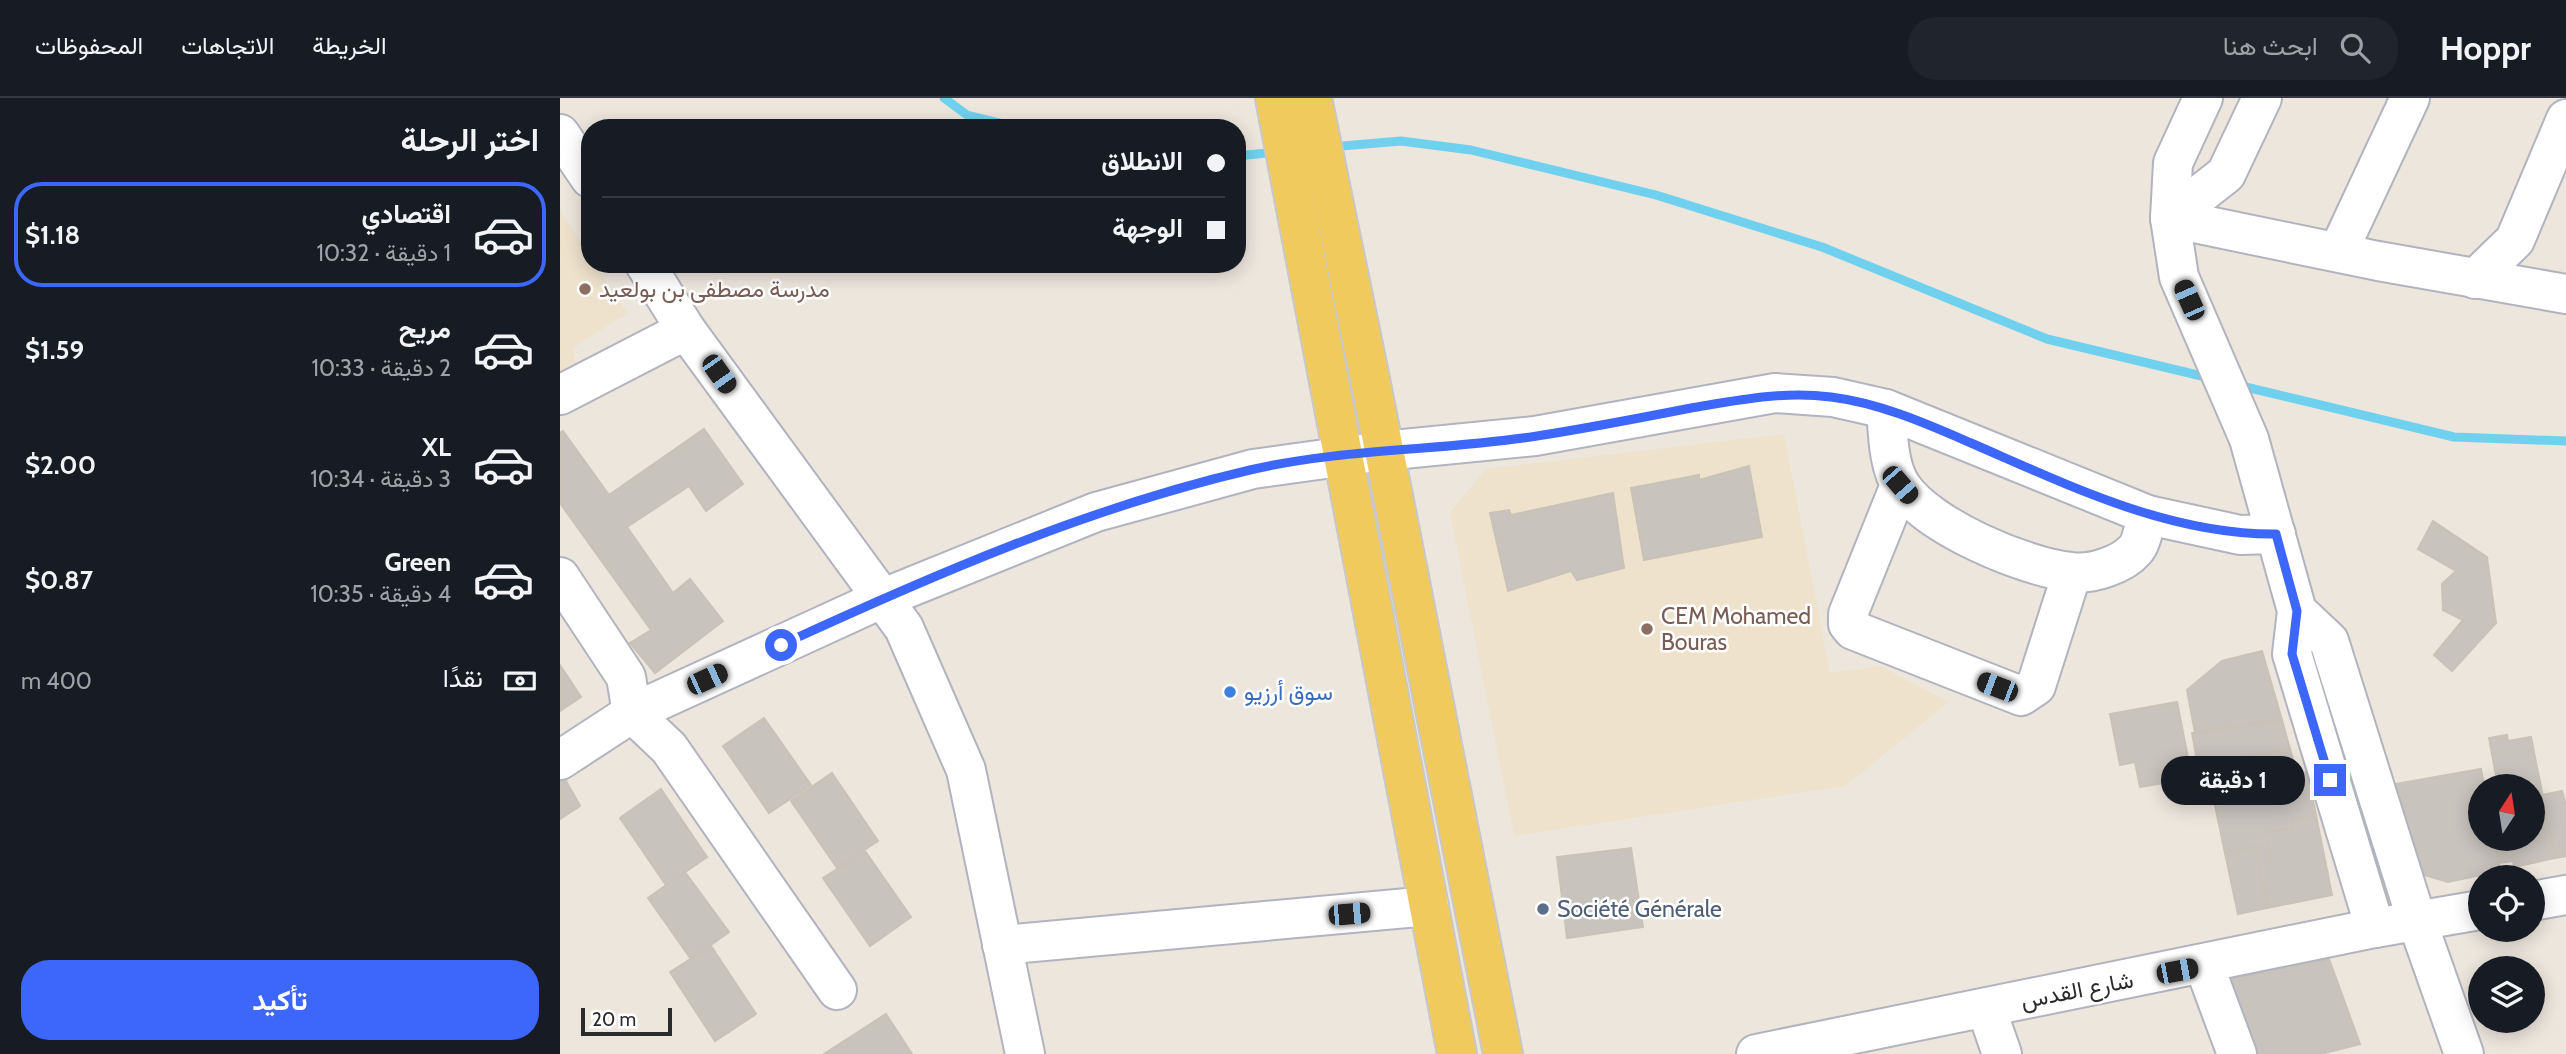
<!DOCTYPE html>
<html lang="ar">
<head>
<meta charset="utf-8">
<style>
  :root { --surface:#171b24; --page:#20242c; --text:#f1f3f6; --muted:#9ea1a6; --line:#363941; --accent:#3d66fa }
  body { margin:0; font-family:Cabin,Vazirmatn,sans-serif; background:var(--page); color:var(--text); direction:rtl; height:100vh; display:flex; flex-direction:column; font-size:26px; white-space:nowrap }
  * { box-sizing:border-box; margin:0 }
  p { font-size:23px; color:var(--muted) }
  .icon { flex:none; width:38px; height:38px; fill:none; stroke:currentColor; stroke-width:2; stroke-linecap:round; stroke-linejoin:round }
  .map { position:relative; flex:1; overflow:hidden; direction:ltr }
  .panel { display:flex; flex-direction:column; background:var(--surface); width:560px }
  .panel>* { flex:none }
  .top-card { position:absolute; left:21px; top:21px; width:665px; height:154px; border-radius:28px; box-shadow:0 4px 18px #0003; direction:rtl; display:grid; align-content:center; height:154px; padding:0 21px; background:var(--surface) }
  .needle { width:46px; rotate:12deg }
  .fabs { position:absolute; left:1908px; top:676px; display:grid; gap:14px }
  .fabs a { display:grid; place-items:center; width:77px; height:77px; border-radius:50%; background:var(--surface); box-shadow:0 4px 18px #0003; font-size:35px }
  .scale { position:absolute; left:21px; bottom:18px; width:91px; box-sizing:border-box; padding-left:7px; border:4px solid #2b2b2b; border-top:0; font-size:19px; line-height:24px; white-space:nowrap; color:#2b2b2b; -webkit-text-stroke:5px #fff; paint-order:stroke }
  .end { position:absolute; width:32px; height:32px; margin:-16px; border:9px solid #3d66fa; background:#fff; box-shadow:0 0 0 4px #fff }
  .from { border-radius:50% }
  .bubble { position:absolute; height:49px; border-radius:24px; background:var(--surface); box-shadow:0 4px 18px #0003; font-size:23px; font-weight:700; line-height:49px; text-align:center; direction:rtl }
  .car { position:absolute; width:21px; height:42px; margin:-21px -10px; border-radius:9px; box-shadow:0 0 5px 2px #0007; background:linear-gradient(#222 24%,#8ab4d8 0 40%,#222 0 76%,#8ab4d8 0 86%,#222 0) }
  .top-card b { display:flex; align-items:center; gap:24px; height:66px; font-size:26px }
  .top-card b+b { border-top:2px solid var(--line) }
  .top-card i { width:18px; height:18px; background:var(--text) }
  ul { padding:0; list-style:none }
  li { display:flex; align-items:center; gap:21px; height:105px; margin:0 14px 10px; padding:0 7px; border:4px solid transparent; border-radius:28px }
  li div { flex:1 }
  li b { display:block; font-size:26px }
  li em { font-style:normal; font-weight:700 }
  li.current { border-color:var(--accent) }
  li>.icon { width:63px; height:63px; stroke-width:1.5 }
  h2 { padding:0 21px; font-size:32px; line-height:84px }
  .pay { display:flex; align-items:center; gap:18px; height:77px; padding:0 21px; font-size:26px }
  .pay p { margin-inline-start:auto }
  .button { display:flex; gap:14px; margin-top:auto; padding:14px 21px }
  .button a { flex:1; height:80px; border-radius:28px; background:var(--accent); color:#fff; font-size:28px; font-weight:700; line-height:80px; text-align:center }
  header { display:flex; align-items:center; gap:42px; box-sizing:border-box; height:98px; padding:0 35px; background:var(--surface); border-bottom:2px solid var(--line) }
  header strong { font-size:33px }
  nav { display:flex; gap:38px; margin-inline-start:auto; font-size:24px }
  .search { width:490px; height:63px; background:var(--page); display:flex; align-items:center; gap:18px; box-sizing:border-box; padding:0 24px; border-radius:28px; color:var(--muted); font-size:26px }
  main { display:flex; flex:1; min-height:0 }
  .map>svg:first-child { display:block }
  .education { fill:#eee2cd; fill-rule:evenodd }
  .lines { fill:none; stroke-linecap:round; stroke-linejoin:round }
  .stream { stroke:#70d1ef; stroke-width:9 }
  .building { fill:#c8c3bd; stroke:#c8c2b7; stroke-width:2 }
  .minor-casing { stroke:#b1b4bf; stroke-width:42 }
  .major-casing { stroke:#c8c8c8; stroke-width:42 }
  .minor { stroke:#fff; stroke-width:38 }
  .major { stroke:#f1ca5e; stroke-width:38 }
  .route { stroke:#3d66fa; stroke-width:9 }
  .education-dot { fill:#8d6e63; stroke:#fff; stroke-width:2.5 }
  .shop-dot { fill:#3f7fe0; stroke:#fff; stroke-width:2.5 }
  .service-dot { fill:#5c6f8a; stroke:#fff; stroke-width:2.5 }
  .labels { text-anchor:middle; stroke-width:5; stroke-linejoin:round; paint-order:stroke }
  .education-label { font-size:23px; fill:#785e54; stroke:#fff; text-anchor:start }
  .shop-label { font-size:23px; fill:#366cbe; stroke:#fff; text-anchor:start }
  .service-label { font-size:23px; fill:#4e5e75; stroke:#fff; text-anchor:start }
  .street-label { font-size:23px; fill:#2b2b2b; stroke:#fff }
</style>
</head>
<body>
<header>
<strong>Hoppr</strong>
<div class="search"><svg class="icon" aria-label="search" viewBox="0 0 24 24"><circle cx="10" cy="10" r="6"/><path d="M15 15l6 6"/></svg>ابحث هنا</div>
<nav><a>الخريطة</a><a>الاتجاهات</a><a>المحفوظات</a></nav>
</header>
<main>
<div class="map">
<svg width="2006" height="956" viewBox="0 0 2006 956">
  <rect width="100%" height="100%" fill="#ede6dd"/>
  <!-- education -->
  <g class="education">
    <path d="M0 113 30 158V166H35L67 215 13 250 16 267 0 276Z"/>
    <path d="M1224 336 1270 575 1320 568 1389 604 1285 688 954 738 890 414 926 371ZM1189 369 1084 462 1071 390 1139 382ZM1053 395 1064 470 1017 482 1011 473 948 493 930 415 949 412 951 417Z"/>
  </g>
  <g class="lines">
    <!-- stream -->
    <g class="stream">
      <path d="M384 0 407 17 460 30"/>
      <path d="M770 49 841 43 911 52 1096 97 1262 149 1487 241 1650 280"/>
      <path d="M677 58 717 54"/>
      <path d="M1677 287 1894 339 2006 343"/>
    </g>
  </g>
  <!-- building -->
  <g class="building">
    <path d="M144 331 183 386 146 413 129 388 67 429 113 495 130 481 163 523 95 575 70 545 91 532 0 405V335L3 333 49 397Z"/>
    <path d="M1189 368 1202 439 1084 462 1071 390 1139 377V382Z"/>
    <path d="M1053 395 1064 470 1017 482 1011 473 948 493 930 415 949 412 951 417Z"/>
    <path d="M1873 423 1927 459 1936 525 1892 573 1874 557 1903 522 1883 512 1882 486 1896 473 1858 451Z"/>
    <path d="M1702 553 1722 622 1635 635 1627 592 1662 563Z"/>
    <path d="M0 567 21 599 0 613Z"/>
    <path d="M1617 604 1632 680 1580 689 1575 664 1560 667 1550 616Z"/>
    <path d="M204 620 251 687 209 715 163 648Z"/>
    <path d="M1722 622 1730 651 1638 668 1632 635Z"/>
    <path d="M1947 637 1948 643 1971 639 1995 760 1954 769 1953 763 1939 765 1934 740H1972V688H1938L1929 640Z"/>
    <path d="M1730 651 1737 676 1642 697 1638 668Z"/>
    <path d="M1921 671 1924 688H1920V740H1934L1940 773 1888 784 1864 777 1830 687Z"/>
    <path d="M0 672 20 708 0 721Z"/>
    <path d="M1747 674 1756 717 1731 722 1733 730 1706 736 1708 746 1665 755 1652 693Z"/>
    <path d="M272 675 318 743 277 770 231 703Z"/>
    <path d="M101 691 147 759 106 787 60 720Z"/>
    <path d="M2002 693 2006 707V758L1995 760 1982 697Z"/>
    <path d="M1756 717 1772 797 1707 810 1698 766 1711 764 1706 736 1733 730 1731 722Z"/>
    <path d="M1708 746 1711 764 1698 766 1707 810 1678 816 1665 755Z"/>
    <path d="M1071 750 1083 829 1007 840 997 759Z"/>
    <path d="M305 753 351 819 310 848 263 780Z"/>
    <path d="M125 774 169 834 131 861 88 800Z"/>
    <path d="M151 848 196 916 155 943 110 874Z"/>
    <path d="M1769 861 1800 946 1761 956H1692L1666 881Z"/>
    <path d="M326 916 352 956H264Z"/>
  </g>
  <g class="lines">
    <defs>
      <g id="minor">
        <path d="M1643 0 1613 65 1610 120 1619 179 1689 341 1737 513 1732 556 1815 830"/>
        <path d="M0 36 30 80"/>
        <path d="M1610 120 1818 163 2006 196"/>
        <path d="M1610 120 1666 76 1702 0"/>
        <path d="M1779 152 1850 0"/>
        <path d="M85 166 126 232 344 530 406 672 465 956"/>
        <path d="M1915 181 1955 142 2006 21"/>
        <path d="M0 297 126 232"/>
        <path d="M1326 311C1328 335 1328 369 1342 389 1369 429 1464 469 1511 474 1531 477 1562 467 1575 452 1582 445 1584 426 1588 417"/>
        <path d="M1340 387 1288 516V526L1293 532 1461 598 1476 588 1512 475"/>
        <path d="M0 479 66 579 72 615 321 501 536 414 693 371 823 353 975 338 1215 295 1273 299 1326 311 1588 417 1680 437 1716 436"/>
        <path d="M1737 513 1769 543 1857 823 1904 956"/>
        <path d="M0 662 72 615 109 650 277 892"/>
        <path d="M1972 803 2006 797"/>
        <path d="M442 847 869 808"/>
        <path d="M1644 867 1677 956"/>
        <path d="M1426 910 1442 956"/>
        <path d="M1196 956 1815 830 1920 812"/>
      </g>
      <g id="major">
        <path d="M715 0 897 956"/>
        <path d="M752 0 809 276 943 956"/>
      </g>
    </defs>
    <!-- minor casing -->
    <use href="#minor" class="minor-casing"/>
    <!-- major casing -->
    <use href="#major" class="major-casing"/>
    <!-- minor -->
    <use href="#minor" class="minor"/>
    <!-- major -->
    <use href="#major" class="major"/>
  </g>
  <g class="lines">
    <!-- route -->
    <path class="route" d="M221 547C373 477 527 410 690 372 784 350 882 353 977 338 1029 330 1080 320 1131 310 1179 302 1222 293 1271 299 1320 305 1367 326 1411 345 1508 387 1609 437 1716 436L1737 513 1732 556 1770 682"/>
  </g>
  <!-- markers -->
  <g class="education-dot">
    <circle cx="25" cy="191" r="7"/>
    <circle cx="1087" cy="531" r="7"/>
  </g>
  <circle class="shop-dot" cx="670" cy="594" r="7"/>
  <circle class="service-dot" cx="983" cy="811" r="7"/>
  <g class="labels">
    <!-- education labels -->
    <g class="education-label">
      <text x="39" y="199">مدرسة مصطفى بن بولعيد</text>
      <text x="1101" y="526">CEM Mohamed<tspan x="1101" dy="26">Bouras</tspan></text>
    </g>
    <!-- shop labels -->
    <g class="shop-label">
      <text x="684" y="602">سوق أرزيو</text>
    </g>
    <!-- service labels -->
    <g class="service-label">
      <text x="997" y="819">Société Générale</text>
    </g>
    <!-- street labels -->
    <g class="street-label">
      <text transform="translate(1517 892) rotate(-11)" y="8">شارع القدس</text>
    </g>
  </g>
</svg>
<div class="fabs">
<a><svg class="needle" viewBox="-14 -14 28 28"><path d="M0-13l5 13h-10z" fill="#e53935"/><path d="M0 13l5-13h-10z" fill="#9ea1a6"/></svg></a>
<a><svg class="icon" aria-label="locate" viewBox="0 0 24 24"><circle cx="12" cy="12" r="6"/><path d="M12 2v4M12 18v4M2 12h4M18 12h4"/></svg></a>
<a><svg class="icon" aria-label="layers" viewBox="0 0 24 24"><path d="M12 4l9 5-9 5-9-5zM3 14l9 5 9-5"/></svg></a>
</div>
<div class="scale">20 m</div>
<i class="end from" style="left:221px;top:547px"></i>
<i class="end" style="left:1770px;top:682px"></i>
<div class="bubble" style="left:1601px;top:658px;width:144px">1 دقيقة</div>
<i class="car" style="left:1629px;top:202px;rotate:336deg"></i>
<i class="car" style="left:159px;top:276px;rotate:145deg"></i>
<i class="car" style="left:1340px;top:387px;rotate:139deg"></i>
<i class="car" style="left:147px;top:581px;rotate:65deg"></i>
<i class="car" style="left:1437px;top:589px;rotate:291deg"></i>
<i class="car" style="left:789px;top:816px;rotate:85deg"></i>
<i class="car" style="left:1617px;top:873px;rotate:79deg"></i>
<div class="top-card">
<b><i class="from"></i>الانطلاق</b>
<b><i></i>الوجهة</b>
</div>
</div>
<section class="panel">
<h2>اختر الرحلة</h2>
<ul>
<li class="current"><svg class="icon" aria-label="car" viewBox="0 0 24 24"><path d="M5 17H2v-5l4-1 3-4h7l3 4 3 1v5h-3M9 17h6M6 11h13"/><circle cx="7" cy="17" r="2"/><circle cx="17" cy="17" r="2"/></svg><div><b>اقتصادي</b><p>1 دقيقة · 10:32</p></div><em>$1.18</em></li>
<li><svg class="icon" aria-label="car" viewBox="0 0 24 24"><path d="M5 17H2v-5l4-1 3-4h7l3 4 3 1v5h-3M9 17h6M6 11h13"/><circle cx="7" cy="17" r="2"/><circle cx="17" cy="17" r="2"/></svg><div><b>مريح</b><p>2 دقيقة · 10:33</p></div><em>$1.59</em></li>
<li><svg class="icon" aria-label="car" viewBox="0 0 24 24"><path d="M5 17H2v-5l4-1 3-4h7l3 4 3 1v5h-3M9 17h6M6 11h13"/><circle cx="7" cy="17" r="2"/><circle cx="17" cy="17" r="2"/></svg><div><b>XL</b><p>3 دقيقة · 10:34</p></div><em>$2.00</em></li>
<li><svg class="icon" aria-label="car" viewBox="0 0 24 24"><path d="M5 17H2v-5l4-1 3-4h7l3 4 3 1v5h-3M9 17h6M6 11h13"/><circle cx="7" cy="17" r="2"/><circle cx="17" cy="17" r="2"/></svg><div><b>Green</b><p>4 دقيقة · 10:35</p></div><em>$0.87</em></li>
</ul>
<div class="pay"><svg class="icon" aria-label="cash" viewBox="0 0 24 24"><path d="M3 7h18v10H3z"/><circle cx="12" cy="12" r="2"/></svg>نقدًا<p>400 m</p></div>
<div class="button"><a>تأكيد</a></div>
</section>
</main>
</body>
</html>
